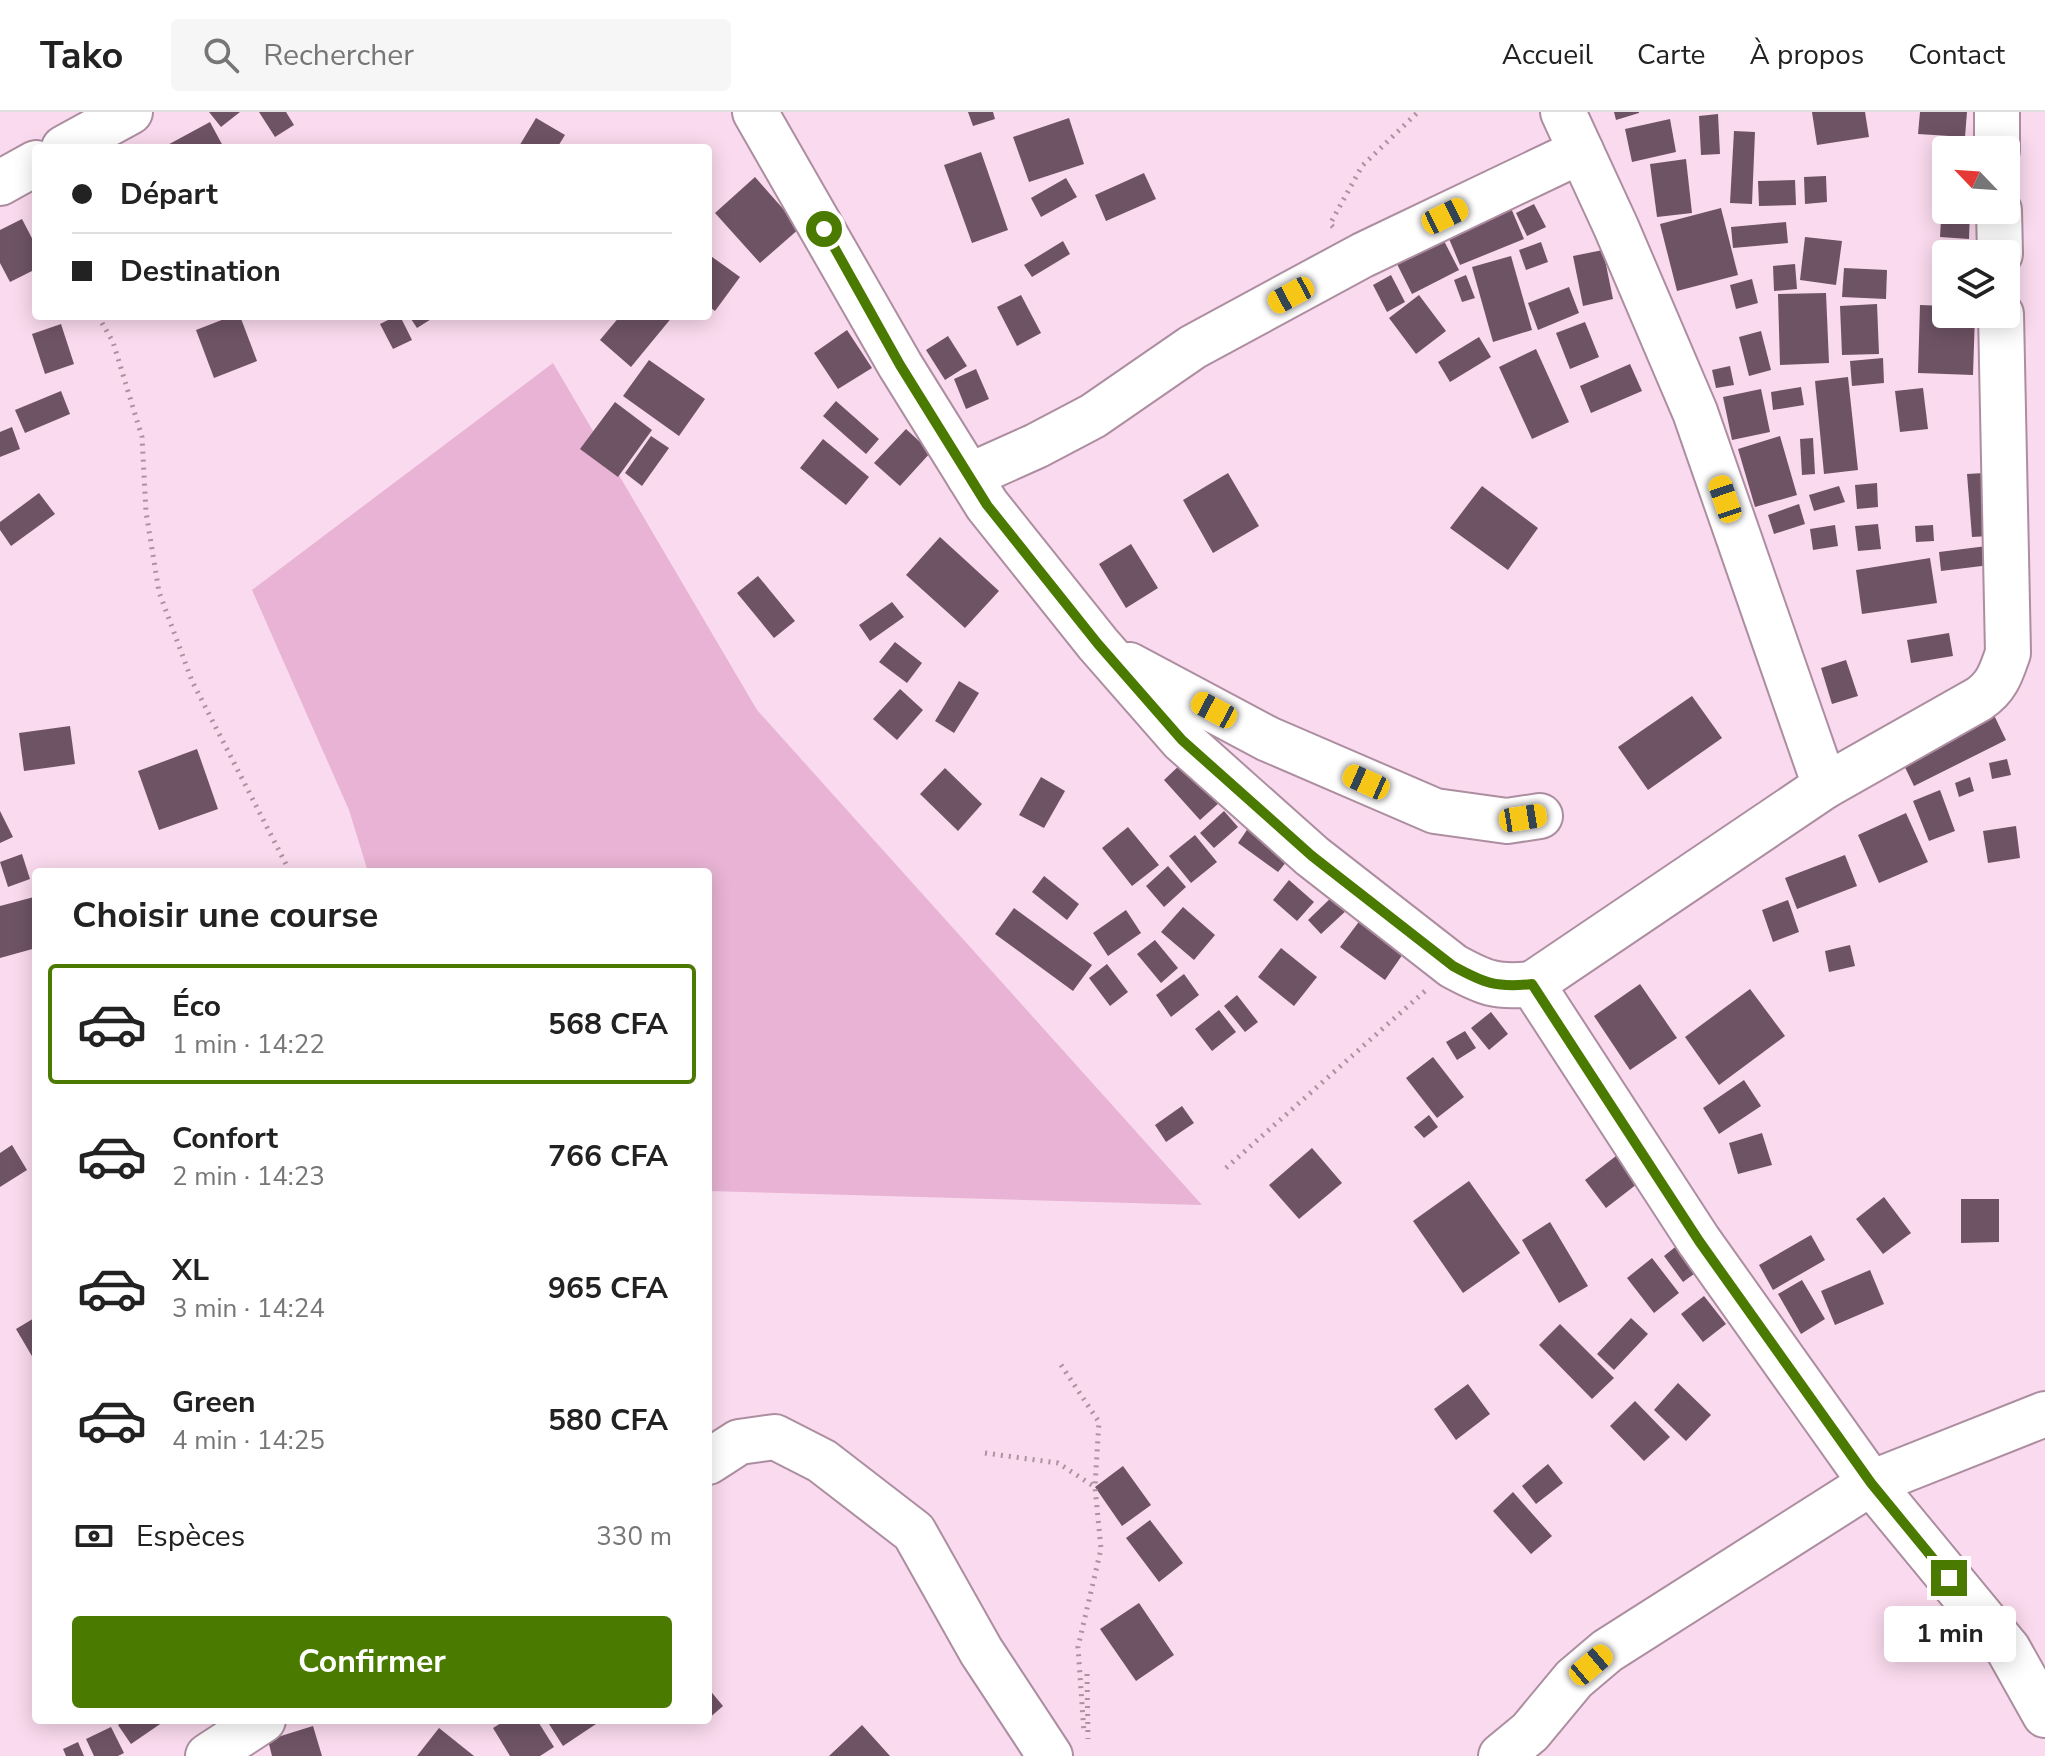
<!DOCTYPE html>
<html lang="fr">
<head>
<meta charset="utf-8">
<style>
  :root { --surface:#fff; --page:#f6f6f6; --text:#222; --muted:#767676; --line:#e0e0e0; --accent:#4b7a00 }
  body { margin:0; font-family:"Nunito Sans",sans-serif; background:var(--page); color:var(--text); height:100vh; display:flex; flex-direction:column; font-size:30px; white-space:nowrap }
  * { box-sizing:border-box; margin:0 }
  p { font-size:26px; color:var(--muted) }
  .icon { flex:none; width:44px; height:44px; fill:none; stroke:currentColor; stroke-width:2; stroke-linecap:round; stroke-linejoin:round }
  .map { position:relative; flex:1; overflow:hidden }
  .sheet { position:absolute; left:32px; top:756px; width:680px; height:856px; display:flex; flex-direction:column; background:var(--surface); border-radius:8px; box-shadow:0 4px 20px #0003 }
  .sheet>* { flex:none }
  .guide { position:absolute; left:32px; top:32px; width:680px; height:176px; border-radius:8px; box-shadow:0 4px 20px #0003; display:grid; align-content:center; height:176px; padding:0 40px; background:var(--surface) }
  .needle { width:52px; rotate:295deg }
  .buttons { position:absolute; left:1932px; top:24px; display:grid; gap:16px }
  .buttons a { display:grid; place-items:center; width:88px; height:88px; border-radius:8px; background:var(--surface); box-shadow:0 4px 20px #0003; font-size:40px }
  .end { position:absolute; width:36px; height:36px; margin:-18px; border:10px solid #4b7a00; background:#fff; box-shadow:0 0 0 4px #fff }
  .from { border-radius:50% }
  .bubble { position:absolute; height:56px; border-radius:8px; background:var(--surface); box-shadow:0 4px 20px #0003; font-size:26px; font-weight:700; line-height:56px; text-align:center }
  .car { position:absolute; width:24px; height:48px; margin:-24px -12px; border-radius:10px; box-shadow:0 0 6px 2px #0007; background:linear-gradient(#f5c518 24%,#345 0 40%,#f5c518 0 76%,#345 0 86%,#f5c518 0) }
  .guide b { display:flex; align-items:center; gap:28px; height:76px; font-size:30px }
  .guide b+b { border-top:2px solid var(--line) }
  .guide i { width:20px; height:20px; background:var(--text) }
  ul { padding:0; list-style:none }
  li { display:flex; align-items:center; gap:24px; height:120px; margin:0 16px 12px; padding:0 24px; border:4px solid transparent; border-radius:8px }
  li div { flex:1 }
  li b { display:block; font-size:30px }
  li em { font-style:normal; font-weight:700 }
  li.active { border-color:var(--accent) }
  li>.icon { width:72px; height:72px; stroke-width:1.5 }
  h2 { padding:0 40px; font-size:36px; line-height:96px }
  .pay { display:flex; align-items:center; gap:20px; height:88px; padding:0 40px; font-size:30px }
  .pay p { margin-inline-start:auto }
  .cta { display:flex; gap:16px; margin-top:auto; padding:16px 40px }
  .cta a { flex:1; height:92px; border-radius:8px; background:var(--accent); color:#fff; font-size:32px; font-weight:700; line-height:92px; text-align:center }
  header { display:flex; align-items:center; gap:48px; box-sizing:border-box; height:112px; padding:0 40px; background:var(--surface); border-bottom:2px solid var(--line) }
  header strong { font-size:38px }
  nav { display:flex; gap:44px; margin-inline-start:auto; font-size:28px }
  .search { width:560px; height:72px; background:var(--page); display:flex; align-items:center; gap:20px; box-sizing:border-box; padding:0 28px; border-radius:8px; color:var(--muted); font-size:30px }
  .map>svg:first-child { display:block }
  .green { fill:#e8b3d4 }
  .building { fill:#6e5364 }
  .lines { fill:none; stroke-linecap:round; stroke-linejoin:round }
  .minor-casing { stroke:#ac8ea0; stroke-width:48 }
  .path { stroke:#aa92a1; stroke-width:5; stroke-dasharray:2 6; stroke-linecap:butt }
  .minor { stroke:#fff; stroke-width:44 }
  .route { stroke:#4b7a00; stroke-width:10 }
</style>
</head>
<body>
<header>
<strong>Tako</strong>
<div class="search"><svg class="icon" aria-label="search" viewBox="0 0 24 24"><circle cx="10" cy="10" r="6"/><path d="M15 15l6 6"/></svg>Rechercher</div>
<nav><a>Accueil</a><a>Carte</a><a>À propos</a><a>Contact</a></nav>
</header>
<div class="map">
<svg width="2045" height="1644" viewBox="0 0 2045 1644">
  <rect width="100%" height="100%" fill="#fadaee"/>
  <!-- green -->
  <path class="green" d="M553 251 757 598 1202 1093 708 1079V760H368L349 698 252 478Z"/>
  <!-- building -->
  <g class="building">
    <path d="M209 0H240L221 15Z"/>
    <path d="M259 0H286L294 13 275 25Z"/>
    <path d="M968 0H993L995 7 973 14Z"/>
    <path d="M1614 0H1639V1L1616 8Z"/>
    <path d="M1812 0H1865L1869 25 1817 33Z"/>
    <path d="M1920 0H1967L1965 25 1918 22Z"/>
    <path d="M1718 2 1720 42 1701 43 1699 4Z"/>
    <path d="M536 6 565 23 557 36H518Z"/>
    <path d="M1069 6 1084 52 1029 70 1013 25Z"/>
    <path d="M1670 7 1676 40 1632 50 1625 17Z"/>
    <path d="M210 10 224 36H162Z"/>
    <path d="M1734 19 1755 20 1752 92 1730 91Z"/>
    <path d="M981 40 1008 118 972 131 944 53Z"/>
    <path d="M1686 47 1692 101 1657 105 1650 52Z"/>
    <path d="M1144 61 1156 87 1106 109 1095 83Z"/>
    <path d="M1826 64 1827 90 1805 92 1804 65Z"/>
    <path d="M755 65 800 116 760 151 715 101Z"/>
    <path d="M1066 66 1077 85 1041 105 1031 86Z"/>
    <path d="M1795 68 1796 93 1759 94 1758 69Z"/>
    <path d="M1942 90 1946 91V98H1970L1969 127 1940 125Z"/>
    <path d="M1534 92 1546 115 1527 124 1516 101Z"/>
    <path d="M1511 96 1524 127 1460 153 1447 122Z"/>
    <path d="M1721 96 1738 163 1677 179 1660 112Z"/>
    <path d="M22 107 36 134V157L10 170 0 151V118Z"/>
    <path d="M1786 110 1788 131 1733 136 1731 115Z"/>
    <path d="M1442 125 1459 158 1412 182 1395 148Z"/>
    <path d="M1805 125 1842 129 1836 173 1800 168Z"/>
    <path d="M1063 129 1070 142 1032 165 1024 153Z"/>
    <path d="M1541 130 1548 150 1526 158 1519 138Z"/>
    <path d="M1937 137 1976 138V142H1946V184L1935 183Z"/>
    <path d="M1603 138 1613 187 1583 194 1573 144Z"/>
    <path d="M708 142 740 165 715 199 708 194Z"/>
    <path d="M1511 144 1532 218 1493 230 1472 155Z"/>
    <path d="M1795 152 1797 177 1774 179 1773 154Z"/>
    <path d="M1844 156 1887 158 1886 187 1842 185Z"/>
    <path d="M1391 163 1405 190 1387 200 1373 173Z"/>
    <path d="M1466 163 1475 186 1462 190 1454 168Z"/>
    <path d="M1752 167 1758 191 1736 197 1730 173Z"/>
    <path d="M1569 175 1579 201 1538 218 1528 191Z"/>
    <path d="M1826 181 1829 251 1780 253 1778 182Z"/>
    <path d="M1021 183 1041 221 1017 234 997 195Z"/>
    <path d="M1419 183 1446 219 1416 242 1389 206Z"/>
    <path d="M1877 192 1879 242 1842 243 1840 194Z"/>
    <path d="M1920 193 1946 194V202H1975L1973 263 1918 261Z"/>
    <path d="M232 204H240L257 249 214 266 196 218Z"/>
    <path d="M396 204H400L412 228 393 237 380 212Z"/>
    <path d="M409 204H436L417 216Z"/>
    <path d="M620 204H673L631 255 600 228Z"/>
    <path d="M1585 210 1599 245 1570 257 1556 221Z"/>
    <path d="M61 212 74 252 45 262 32 222Z"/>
    <path d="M847 218 872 256 838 277 814 241Z"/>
    <path d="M1761 219 1771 258 1749 264 1739 225Z"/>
    <path d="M948 224 967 254 945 268 926 238Z"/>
    <path d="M1479 225 1491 245 1450 270 1438 250Z"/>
    <path d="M1536 237 1569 310 1532 327 1499 255Z"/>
    <path d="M1883 246 1884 271 1852 274 1850 249Z"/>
    <path d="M649 248 705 287 679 324 623 284Z"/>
    <path d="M1630 252 1642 279 1591 301 1580 274Z"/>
    <path d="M1730 254 1734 273 1716 276 1712 258Z"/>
    <path d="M976 257 989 287 966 297 954 267Z"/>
    <path d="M1848 265 1858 358 1824 362 1815 269Z"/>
    <path d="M1801 275 1804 293 1773 298 1771 280Z"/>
    <path d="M1923 276 1928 317 1900 320 1895 279Z"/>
    <path d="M1761 277 1770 320 1732 328 1723 285Z"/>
    <path d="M61 279 70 302 25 321 15 298Z"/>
    <path d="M836 289 879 327 866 342 823 304Z"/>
    <path d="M615 290 652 318 618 365 580 337Z"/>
    <path d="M12 315 20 337 0 345V320Z"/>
    <path d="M906 317 931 340 900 374 874 351Z"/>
    <path d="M651 324 669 336 642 374 625 361Z"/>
    <path d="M1780 324 1797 383 1755 395 1738 337Z"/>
    <path d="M1813 326 1815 362 1802 363 1800 327Z"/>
    <path d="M823 327 869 365 846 393 800 356Z"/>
    <path d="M1228 361 1259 414 1213 441 1183 388Z"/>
    <path d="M1984 361 1989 424 1972 425 1967 362Z"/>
    <path d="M1877 371 1878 395 1857 397 1855 373Z"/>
    <path d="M1482 374 1538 416 1508 458 1450 416Z"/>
    <path d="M1839 374 1845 390 1814 399 1809 383Z"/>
    <path d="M39 381 55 402 11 434 0 418V410Z"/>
    <path d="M1799 392 1805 412 1774 422 1768 403Z"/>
    <path d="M1878 412 1881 437 1858 439 1855 414Z"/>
    <path d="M1835 413 1838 434 1813 438 1810 417Z"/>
    <path d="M1933 413 1934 429 1916 430 1915 414Z"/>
    <path d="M940 425 999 479 965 516 906 463Z"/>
    <path d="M1131 432 1158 476 1126 496 1099 452Z"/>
    <path d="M1987 434 1990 453 1941 459 1939 440Z"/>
    <path d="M1930 446 1937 491 1862 502 1856 458Z"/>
    <path d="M758 464 795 509 774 526 737 481Z"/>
    <path d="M892 490 904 505 870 529 859 513Z"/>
    <path d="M1949 521 1953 544 1911 551 1907 528Z"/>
    <path d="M895 530 922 551 907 571 879 550Z"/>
    <path d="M1846 548 1858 584 1832 592 1821 556Z"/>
    <path d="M959 569 979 581 954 621 935 609Z"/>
    <path d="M900 577 923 598 897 628 873 607Z"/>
    <path d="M1692 584 1722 626 1648 678 1618 635Z"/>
    <path d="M1992 599 2006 628 1914 674 1900 645Z"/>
    <path d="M70 614 75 652 24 659 19 621Z"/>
    <path d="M197 637 218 697 159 718 138 659Z"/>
    <path d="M2007 647 2011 663 1992 667 1989 651Z"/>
    <path d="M1183 650 1220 690 1200 708 1164 668Z"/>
    <path d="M945 656 982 692 958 719 920 682Z"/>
    <path d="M1041 665 1065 679 1044 716 1019 703Z"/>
    <path d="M1970 665 1974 679 1959 685 1955 671Z"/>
    <path d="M1940 678 1955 719 1929 729 1913 689Z"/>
    <path d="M0 699 13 725 0 731Z"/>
    <path d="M1224 699 1238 715 1214 736 1200 721Z"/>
    <path d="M1906 701 1928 750 1879 771 1858 723Z"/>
    <path d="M1251 712 1292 743 1278 760 1238 731Z"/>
    <path d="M2016 714 2020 746 1988 751 1983 719Z"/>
    <path d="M1128 715 1159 753 1132 774 1102 736Z"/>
    <path d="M1195 723 1217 750 1191 771 1169 744Z"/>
    <path d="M22 742 30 767 8 775 0 750Z"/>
    <path d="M1845 743 1857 774 1797 797 1785 766Z"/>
    <path d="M1168 754 1186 775 1164 795 1146 774Z"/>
    <path d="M1044 764 1079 792 1067 808 1032 780Z"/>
    <path d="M1289 768 1314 790 1297 809 1273 788Z"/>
    <path d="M1335 782 1349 796 1321 822 1308 808Z"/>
    <path d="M34 785 36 836 0 846V794Z"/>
    <path d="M1788 788 1799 820 1773 830 1762 798Z"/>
    <path d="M1183 795 1215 823 1194 848 1161 820Z"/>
    <path d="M1014 796 1092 853 1073 879 995 822Z"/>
    <path d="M1126 798 1141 821 1108 844 1093 821Z"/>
    <path d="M1361 807 1405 839 1385 868 1340 835Z"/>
    <path d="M1155 828 1178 856 1161 871 1137 842Z"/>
    <path d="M1850 833 1855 854 1829 860 1825 839Z"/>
    <path d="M1281 836 1317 865 1294 894 1258 865Z"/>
    <path d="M1107 852 1128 880 1110 894 1089 866Z"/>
    <path d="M1184 862 1199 883 1171 905 1156 883Z"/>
    <path d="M1640 872 1677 926 1630 958 1594 904Z"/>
    <path d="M1750 877 1785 924 1719 973 1685 925Z"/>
    <path d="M1237 883 1258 910 1245 920 1224 894Z"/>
    <path d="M1219 898 1236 920 1212 939 1195 917Z"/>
    <path d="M1491 900 1508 922 1489 938 1471 916Z"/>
    <path d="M1465 919 1476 936 1457 948 1446 930Z"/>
    <path d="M1433 945 1464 985 1437 1006 1406 966Z"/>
    <path d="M1744 968 1761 994 1719 1022 1703 996Z"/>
    <path d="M1182 994 1194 1011 1166 1030 1155 1013Z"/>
    <path d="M1429 1003 1438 1015 1424 1026 1414 1015Z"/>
    <path d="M1762 1021 1772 1053 1738 1062 1729 1031Z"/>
    <path d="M12 1033 27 1058 0 1075V1041Z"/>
    <path d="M1312 1036 1342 1071 1299 1107 1269 1073Z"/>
    <path d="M1616 1044 1637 1072 1606 1096 1585 1068Z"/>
    <path d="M1469 1069 1520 1141 1463 1181 1413 1109Z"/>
    <path d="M1884 1085 1911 1121 1883 1142 1856 1107Z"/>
    <path d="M1961 1087H1999V1130L1961 1131Z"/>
    <path d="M1550 1110 1588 1174 1559 1191 1522 1128Z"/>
    <path d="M1811 1123 1825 1148 1773 1178 1759 1153Z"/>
    <path d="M1679 1132 1698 1159 1683 1170 1664 1144Z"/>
    <path d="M1652 1146 1679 1181 1654 1201 1627 1166Z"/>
    <path d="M1870 1158 1884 1192 1835 1213 1821 1179Z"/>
    <path d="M1802 1168 1825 1207 1801 1222 1778 1182Z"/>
    <path d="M1704 1184 1726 1212 1703 1230 1681 1202Z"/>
    <path d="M36 1205V1251L16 1217Z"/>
    <path d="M1631 1206 1648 1222 1614 1258 1597 1242Z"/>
    <path d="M1560 1212 1614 1266 1592 1287 1539 1233Z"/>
    <path d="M1678 1271 1711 1303 1686 1329 1654 1298Z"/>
    <path d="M1468 1272 1490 1302 1456 1328 1434 1297Z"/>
    <path d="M1635 1289 1670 1325 1644 1349 1610 1314Z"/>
    <path d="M1548 1352 1563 1371 1536 1392 1522 1374Z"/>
    <path d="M1123 1354 1151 1393 1122 1414 1095 1375Z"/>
    <path d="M1513 1380 1552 1424 1531 1442 1493 1399Z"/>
    <path d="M1150 1408 1183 1451 1159 1470 1126 1426Z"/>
    <path d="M1139 1491 1174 1543 1136 1569 1100 1517Z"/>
    <path d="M708 1576 723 1594 708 1607Z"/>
    <path d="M125 1608H166L131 1632 118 1613Z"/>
    <path d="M506 1608H537L554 1635 540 1644H510L493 1616Z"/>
    <path d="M555 1608H602L563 1634 549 1612Z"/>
    <path d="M862 1613 890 1644H829Z"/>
    <path d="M313 1614 322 1644H272L268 1628Z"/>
    <path d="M111 1615 124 1641 118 1644H94L86 1627Z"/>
    <path d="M439 1616 474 1644H417Z"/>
    <path d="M78 1630 84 1644H66L63 1637Z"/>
  </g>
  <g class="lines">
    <defs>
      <g id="minor">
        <path d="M755 0 900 253 987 393 1098 532 1182 628 1312 744 1453 854C1484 871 1496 876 1532 872L1699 1129 1871 1371 2008 1537 2045 1603"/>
        <path d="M1997 0V38"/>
        <path d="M64 36 130 0"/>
        <path d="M0 71 36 51"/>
        <path d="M1999 98 2000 142"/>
        <path d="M969 364 1036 334 1093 304 1193 235 1363 143 1581 39"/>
        <path d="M1129 553 1268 627 1435 699 1507 709 1540 704"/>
        <path d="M1825 674 1979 587C1997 575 2001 561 2008 541L2001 202"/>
        <path d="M1532 872 1825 674 1695 300 1616 115 1563 0"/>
        <path d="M708 1350 739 1330 775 1325 822 1349 914 1420 981 1539 1050 1644"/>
        <path d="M208 1644 263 1608"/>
        <path d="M1501 1644 1530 1620 1574 1567 1607 1539 1871 1371 2045 1302"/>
      </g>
    </defs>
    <!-- minor casing -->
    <use href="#minor" class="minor-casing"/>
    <!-- path -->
    <g class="path">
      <path d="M1333 115 1330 112 1362 54 1418 0"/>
      <path d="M98 204 113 230 142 325 146 400 159 480 192 569 290 760"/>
      <path d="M1226 1056 1425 879"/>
      <path d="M1061 1253 1099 1310 1095 1374"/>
      <path d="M985 1341 1058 1351 1095 1375 1101 1437 1078 1535 1084 1621"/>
      <path d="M1087 1562 1088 1627"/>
    </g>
    <!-- minor -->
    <use href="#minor" class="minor"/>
  </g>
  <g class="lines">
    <!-- route -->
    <path class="route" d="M824 117 900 253 987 393 1098 532 1182 628 1312 744 1453 854C1484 871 1496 876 1532 872L1699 1129 1871 1371 1949 1466"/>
  </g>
</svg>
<div class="buttons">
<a><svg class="needle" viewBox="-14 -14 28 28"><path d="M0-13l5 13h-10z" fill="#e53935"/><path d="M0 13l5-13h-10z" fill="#767676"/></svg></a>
<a><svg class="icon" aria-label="layers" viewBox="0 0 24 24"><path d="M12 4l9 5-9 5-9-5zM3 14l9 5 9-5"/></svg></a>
</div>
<i class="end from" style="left:824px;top:117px"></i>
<i class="end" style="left:1949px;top:1466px"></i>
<div class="bubble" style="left:1884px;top:1494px;width:132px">1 min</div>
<i class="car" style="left:1445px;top:104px;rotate:64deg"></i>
<i class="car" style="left:1291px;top:183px;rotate:242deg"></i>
<i class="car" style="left:1725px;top:387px;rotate:341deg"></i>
<i class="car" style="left:1214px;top:598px;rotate:298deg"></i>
<i class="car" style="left:1366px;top:670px;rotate:294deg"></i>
<i class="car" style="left:1523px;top:706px;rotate:81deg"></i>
<i class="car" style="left:1591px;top:1553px;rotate:50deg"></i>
<div class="guide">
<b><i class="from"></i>Départ</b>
<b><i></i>Destination</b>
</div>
<section class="sheet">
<h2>Choisir une course</h2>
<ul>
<li class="active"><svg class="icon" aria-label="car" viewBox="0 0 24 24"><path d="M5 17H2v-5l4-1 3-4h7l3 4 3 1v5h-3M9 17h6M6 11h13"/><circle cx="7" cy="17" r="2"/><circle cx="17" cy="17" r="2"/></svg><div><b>Éco</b><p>1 min · 14:22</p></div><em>568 CFA</em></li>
<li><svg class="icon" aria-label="car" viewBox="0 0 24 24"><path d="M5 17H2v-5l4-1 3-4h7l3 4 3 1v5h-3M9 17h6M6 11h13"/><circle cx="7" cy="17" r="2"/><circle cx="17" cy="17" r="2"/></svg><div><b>Confort</b><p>2 min · 14:23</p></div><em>766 CFA</em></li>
<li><svg class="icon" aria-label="car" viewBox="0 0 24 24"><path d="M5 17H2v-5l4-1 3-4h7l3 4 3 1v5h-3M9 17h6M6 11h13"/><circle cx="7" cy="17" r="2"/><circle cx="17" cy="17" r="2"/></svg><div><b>XL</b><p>3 min · 14:24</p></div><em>965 CFA</em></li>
<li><svg class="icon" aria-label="car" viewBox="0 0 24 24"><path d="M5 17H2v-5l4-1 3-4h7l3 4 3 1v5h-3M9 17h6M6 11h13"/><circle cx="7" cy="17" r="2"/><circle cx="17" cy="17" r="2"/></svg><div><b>Green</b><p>4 min · 14:25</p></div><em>580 CFA</em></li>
</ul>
<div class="pay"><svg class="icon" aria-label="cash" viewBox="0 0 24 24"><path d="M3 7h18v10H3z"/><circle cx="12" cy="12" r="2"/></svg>Espèces<p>330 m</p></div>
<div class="cta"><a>Confirmer</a></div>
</section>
</div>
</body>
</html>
